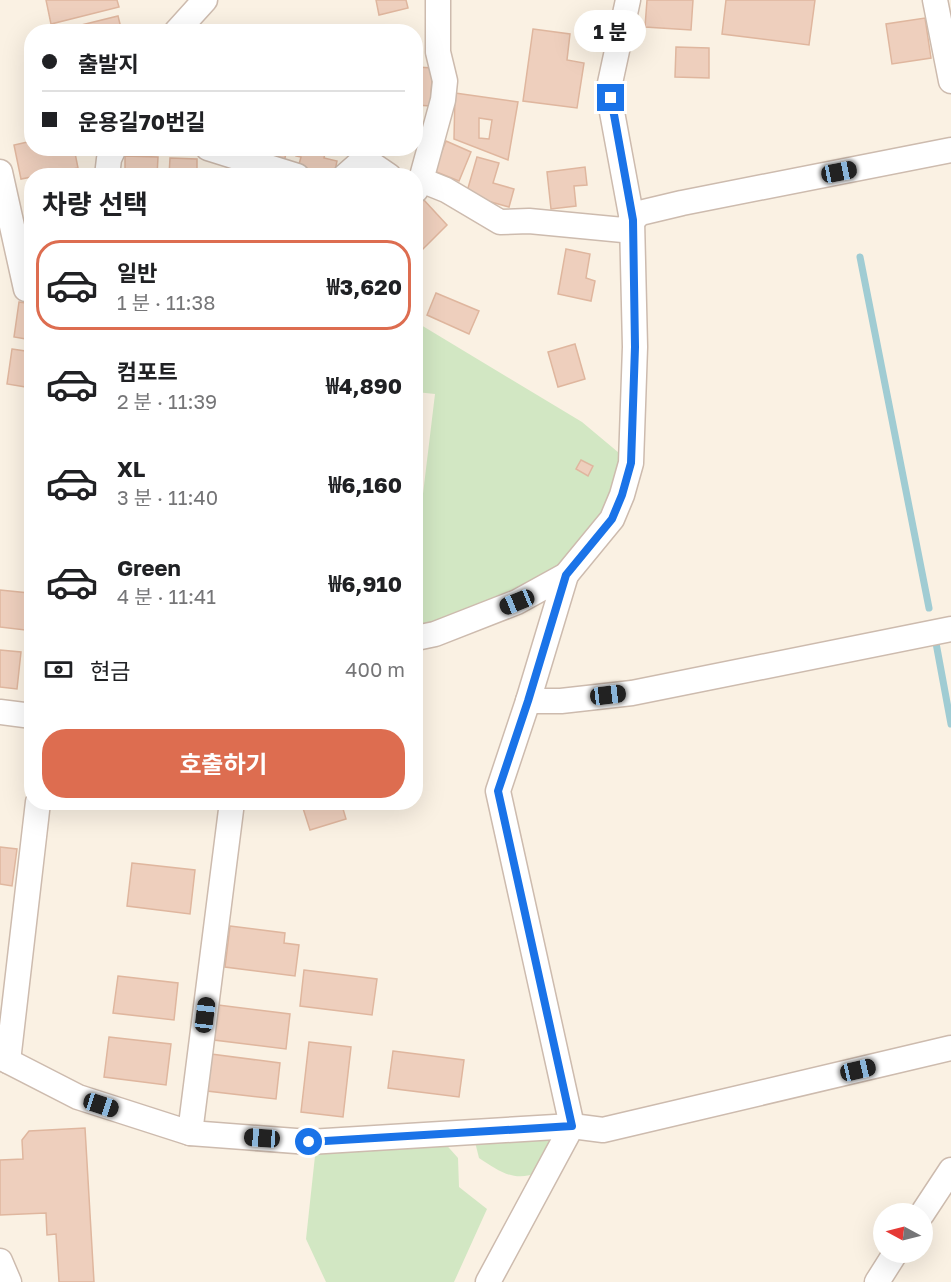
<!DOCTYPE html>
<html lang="ko">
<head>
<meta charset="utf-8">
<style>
  :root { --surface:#fff; --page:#f6f6f6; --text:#202124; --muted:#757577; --line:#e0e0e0; --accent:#dd6d50 }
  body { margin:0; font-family:"Golos Text","Noto Sans KR",sans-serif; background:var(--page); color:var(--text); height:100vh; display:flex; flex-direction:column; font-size:22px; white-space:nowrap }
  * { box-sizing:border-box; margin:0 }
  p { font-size:20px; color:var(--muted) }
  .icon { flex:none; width:33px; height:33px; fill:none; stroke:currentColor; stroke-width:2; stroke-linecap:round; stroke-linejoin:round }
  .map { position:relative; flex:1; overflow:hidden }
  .side { position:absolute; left:24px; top:168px; width:399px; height:642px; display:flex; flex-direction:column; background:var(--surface); border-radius:24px; box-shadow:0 6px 24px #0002 }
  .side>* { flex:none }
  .guide { position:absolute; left:24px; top:24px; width:399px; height:132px; border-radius:24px; box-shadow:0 6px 24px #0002; display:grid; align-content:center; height:132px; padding:0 18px; background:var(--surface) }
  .needle { width:39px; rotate:277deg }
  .fabs { position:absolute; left:873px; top:1203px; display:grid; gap:12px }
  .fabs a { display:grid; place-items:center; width:60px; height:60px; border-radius:50%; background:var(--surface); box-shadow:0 6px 24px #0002; font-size:30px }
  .end { position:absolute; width:27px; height:27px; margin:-14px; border:8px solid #1a73e8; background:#fff; box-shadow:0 0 0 3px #fff }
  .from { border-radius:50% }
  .bubble { position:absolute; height:42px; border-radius:21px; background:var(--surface); box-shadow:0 6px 24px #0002; font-size:20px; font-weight:700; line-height:42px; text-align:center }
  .car { position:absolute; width:18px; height:36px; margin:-18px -9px; border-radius:8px; box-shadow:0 0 4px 2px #0007; background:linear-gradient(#222 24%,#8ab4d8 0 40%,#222 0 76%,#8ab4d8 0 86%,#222 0) }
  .guide b { display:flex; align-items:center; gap:21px; height:57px; font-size:22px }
  .guide b+b { border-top:2px solid var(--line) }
  .guide i { width:15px; height:15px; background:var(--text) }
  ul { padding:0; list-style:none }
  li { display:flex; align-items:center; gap:18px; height:90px; margin:0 12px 9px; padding:0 6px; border:3px solid transparent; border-radius:24px }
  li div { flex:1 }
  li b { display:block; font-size:22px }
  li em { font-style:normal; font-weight:700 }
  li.current { border-color:var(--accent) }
  li>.icon { width:54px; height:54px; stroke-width:1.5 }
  h2 { padding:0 18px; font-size:27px; line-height:72px }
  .pay { display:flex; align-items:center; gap:15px; height:66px; padding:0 18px; font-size:22px }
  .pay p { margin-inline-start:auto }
  .action { display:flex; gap:12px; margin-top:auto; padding:12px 18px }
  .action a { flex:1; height:69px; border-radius:24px; background:var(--accent); color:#fff; font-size:24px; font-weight:700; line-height:69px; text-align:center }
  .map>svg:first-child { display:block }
  .green { fill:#d2e7c3 }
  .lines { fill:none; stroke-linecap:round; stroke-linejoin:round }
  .stream { stroke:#a0ccd3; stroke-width:7 }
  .building { fill:#eecfbd; stroke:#dfb69e; stroke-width:1.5; fill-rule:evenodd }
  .minor-casing { stroke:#cdbbae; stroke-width:27 }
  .minor { stroke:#fff; stroke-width:24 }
  .route { stroke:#1a73e8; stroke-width:8 }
</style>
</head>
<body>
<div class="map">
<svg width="951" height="1282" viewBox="0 0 951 1282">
  <rect width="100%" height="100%" fill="#faf1e3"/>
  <!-- green -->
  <g class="green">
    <path d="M416 322 582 422 631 463 566 575 416 638V552L435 394 416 392Z"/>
    <path d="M556 1132 539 1172C514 1183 499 1171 479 1158L474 1138Z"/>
    <path d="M442 1140 458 1158 459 1187 487 1209 454 1282H326L306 1239 315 1156 340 1147Z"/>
  </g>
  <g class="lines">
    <!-- stream -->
    <g class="stream">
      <path d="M860 257 929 608"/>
      <path d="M936 643 951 724"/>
    </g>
  </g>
  <!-- building -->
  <g class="building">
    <path d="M46 0H117L119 7 51 24Z"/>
    <path d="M376 0H406L408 8 379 15Z"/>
    <path d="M647 0H693L691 30 645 27Z"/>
    <path d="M726 0H815L809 45 722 34Z"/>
    <path d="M118 16 122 32H53Z"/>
    <path d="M925 18 931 58 892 64 886 24Z"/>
    <path d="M533 29 570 34 567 60 584 63 577 108 523 101Z"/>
    <path d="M676 47 709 48V78L675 77Z"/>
    <path d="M416 67 433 68 430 106 416 105Z"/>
    <path d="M455 93 518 102 508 160 454 139ZM479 118 492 120 489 139 479 138Z"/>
    <path d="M32 141V148H74L78 168 21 179 14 145Z"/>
    <path d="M446 141 471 152 459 181 434 171Z"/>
    <path d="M271 148H287L284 163 269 159Z"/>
    <path d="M291 148H326L324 158 337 161 334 176 298 168 301 157 296 156 297 150Z"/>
    <path d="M125 156 158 157 157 176H125Z"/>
    <path d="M477 157 499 163 493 183 514 189 509 207 466 195Z"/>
    <path d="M170 158 197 159V176H169Z"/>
    <path d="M585 167 587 185 574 186 576 206 551 209 547 172Z"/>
    <path d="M423 199 447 225 422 250 416 244V206Z"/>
    <path d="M566 249 590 254 586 278 595 281 591 301 558 294Z"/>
    <path d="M436 293 479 311 469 334 427 315Z"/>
    <path d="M19 302 32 304V340L14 337Z"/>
    <path d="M575 344 585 379 558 387 548 352Z"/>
    <path d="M12 349 32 352V388L7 384Z"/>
    <path d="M581 460 593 466 588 476 576 469Z"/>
    <path d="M0 590 29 593 25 630 0 627Z"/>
    <path d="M0 650 21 652 17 689 0 687Z"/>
    <path d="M301 802H341L346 819 310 830Z"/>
    <path d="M0 847 17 849 12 886 0 884Z"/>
    <path d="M132 863 195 870 190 914 127 906Z"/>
    <path d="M230 926 285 933 284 943 299 945 295 976 225 967Z"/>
    <path d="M304 970 377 979 372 1015 300 1006Z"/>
    <path d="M118 976 178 983 174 1020 113 1013Z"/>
    <path d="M218 1005 290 1014 286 1049 214 1040Z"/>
    <path d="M109 1037 171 1044 166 1085 104 1077Z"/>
    <path d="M309 1042 351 1047 343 1117 301 1112Z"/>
    <path d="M393 1051 464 1060 459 1097 388 1088Z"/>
    <path d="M211 1054 280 1063 276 1099 207 1091Z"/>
    <path d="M85 1128 94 1282H59L56 1234 47 1235 46 1213 0 1215V1160L23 1159 22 1140 29 1131Z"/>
  </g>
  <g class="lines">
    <defs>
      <g id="minor">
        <path d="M935 0 951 81"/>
        <path d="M176 32 205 0"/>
        <path d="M208 148 297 176"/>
        <path d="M0 172 26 289 32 288"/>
        <path d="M107 176 109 159 114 148"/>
        <path d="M345 176 362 161 370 163 389 176"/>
        <path d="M421 180 446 190 500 222 529 221 623 230 640 213 682 203 951 150"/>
        <path d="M416 190 421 180 443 100 445 81 438 52V0"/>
        <path d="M416 638 435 634 517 602 566 575 612 519 622 495 631 463 635 347 632 220 612 112 610 83 628 0"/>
        <path d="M528 701H561L632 693 951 629"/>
        <path d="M0 712 32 716"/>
        <path d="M0 1057 78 1097 190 1133 232 802"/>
        <path d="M8 1061 38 802"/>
        <path d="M190 1133 309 1142 572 1126 603 1130 951 1048"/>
        <path d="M922 1214 951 1170"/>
        <path d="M0 1261 9 1282"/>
        <path d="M488 1282 572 1126 498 791 528 701 566 575"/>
        <path d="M877 1282 896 1252"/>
      </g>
    </defs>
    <!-- minor casing -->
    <use href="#minor" class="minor-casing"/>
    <!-- minor -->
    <use href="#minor" class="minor"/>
  </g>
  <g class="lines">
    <!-- route -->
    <path class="route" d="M309 1142 572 1126 498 791 528 701 566 575 612 519 622 495 631 463 635 347 633 220 611 98"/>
  </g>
</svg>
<div class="fabs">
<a><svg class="needle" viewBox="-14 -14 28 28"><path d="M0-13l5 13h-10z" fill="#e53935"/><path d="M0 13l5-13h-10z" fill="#757577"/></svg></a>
</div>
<i class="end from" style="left:309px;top:1142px"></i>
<i class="end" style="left:611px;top:98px"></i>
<div class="bubble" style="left:574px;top:10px;width:72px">1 분</div>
<i class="car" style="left:839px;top:172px;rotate:79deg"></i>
<i class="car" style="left:517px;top:602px;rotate:248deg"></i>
<i class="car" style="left:608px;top:695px;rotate:83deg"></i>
<i class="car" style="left:205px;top:1015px;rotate:7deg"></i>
<i class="car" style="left:858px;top:1070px;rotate:77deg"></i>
<i class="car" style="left:101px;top:1105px;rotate:108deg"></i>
<i class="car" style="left:262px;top:1138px;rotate:274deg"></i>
<div class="guide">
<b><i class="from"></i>출발지</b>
<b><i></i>운용길70번길</b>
</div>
<section class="side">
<h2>차량 선택</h2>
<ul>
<li class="current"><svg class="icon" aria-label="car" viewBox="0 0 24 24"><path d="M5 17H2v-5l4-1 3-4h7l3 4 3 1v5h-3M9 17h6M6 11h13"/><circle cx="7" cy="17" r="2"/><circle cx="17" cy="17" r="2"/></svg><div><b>일반</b><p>1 분 · 11:38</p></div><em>₩3,620</em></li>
<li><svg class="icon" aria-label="car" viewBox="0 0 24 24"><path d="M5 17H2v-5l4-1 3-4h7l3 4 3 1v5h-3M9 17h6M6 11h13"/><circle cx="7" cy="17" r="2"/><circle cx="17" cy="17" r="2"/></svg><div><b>컴포트</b><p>2 분 · 11:39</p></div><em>₩4,890</em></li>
<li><svg class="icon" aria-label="car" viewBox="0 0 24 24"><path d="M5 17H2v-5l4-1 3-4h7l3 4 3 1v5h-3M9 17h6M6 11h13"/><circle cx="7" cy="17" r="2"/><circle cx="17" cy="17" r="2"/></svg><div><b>XL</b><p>3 분 · 11:40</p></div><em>₩6,160</em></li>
<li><svg class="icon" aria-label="car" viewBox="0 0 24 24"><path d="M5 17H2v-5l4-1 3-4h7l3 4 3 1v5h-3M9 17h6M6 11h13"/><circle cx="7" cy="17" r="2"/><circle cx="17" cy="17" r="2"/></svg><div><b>Green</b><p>4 분 · 11:41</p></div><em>₩6,910</em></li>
</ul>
<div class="pay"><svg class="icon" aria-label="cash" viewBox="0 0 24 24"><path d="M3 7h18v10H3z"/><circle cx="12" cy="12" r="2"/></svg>현금<p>400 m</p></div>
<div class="action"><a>호출하기</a></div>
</section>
</div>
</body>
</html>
